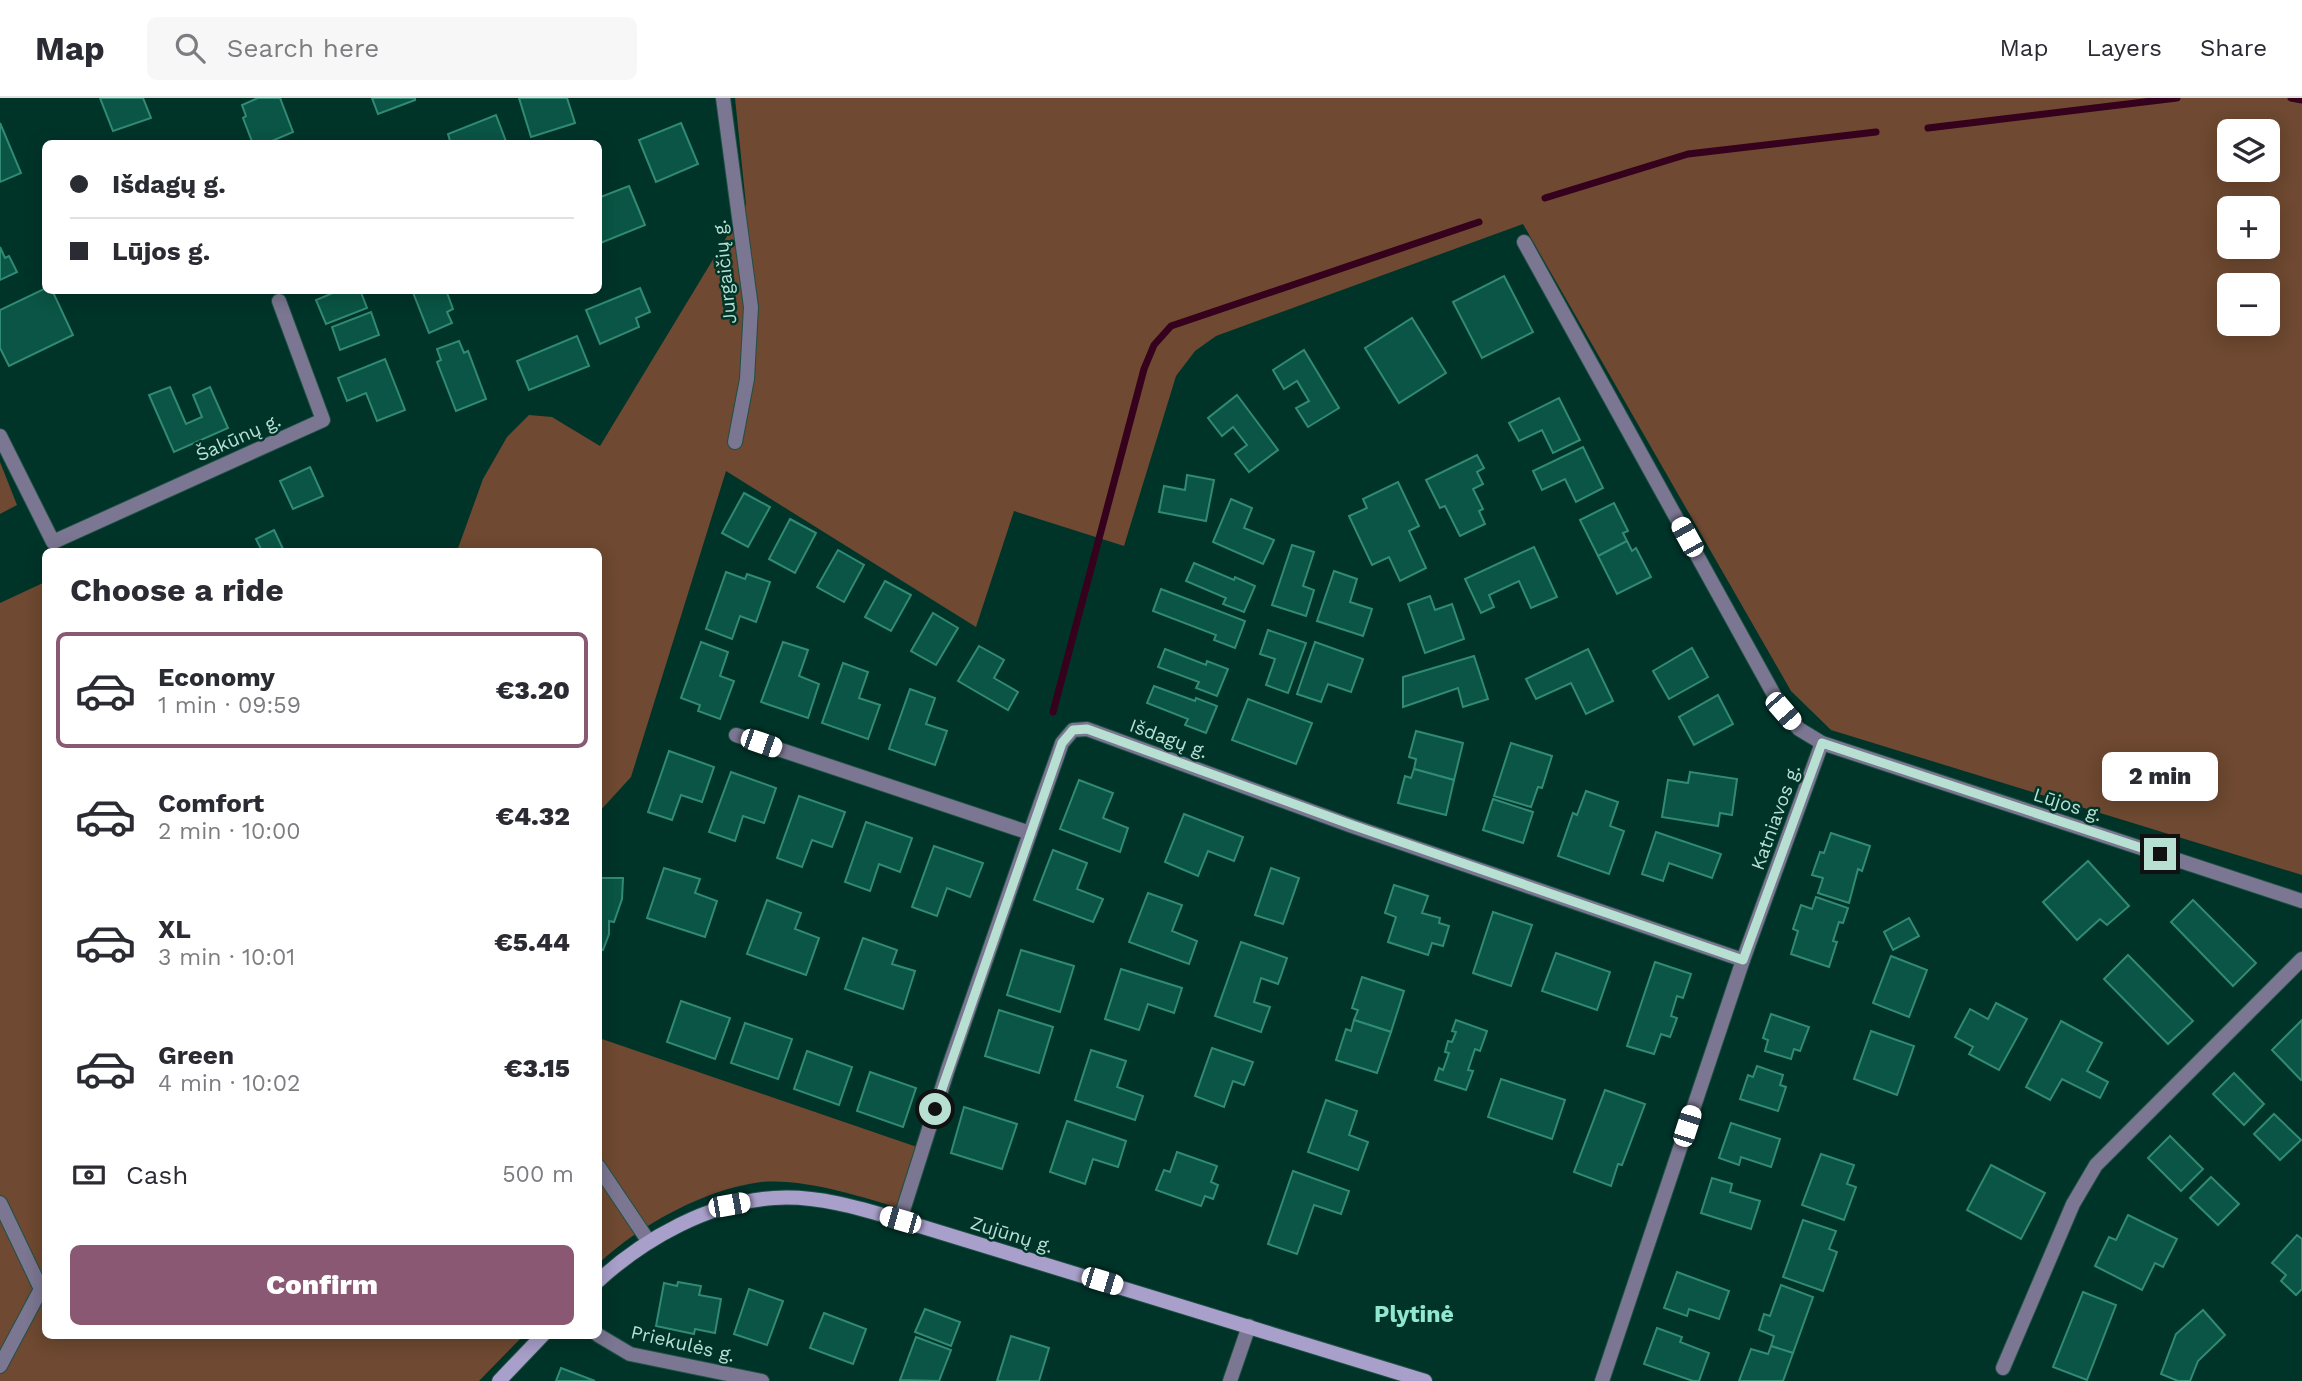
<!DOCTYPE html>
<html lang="en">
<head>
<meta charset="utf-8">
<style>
  :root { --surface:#fff; --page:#f7f7f7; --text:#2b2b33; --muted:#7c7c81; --line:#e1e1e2; --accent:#8a5872 }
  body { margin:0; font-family:"Work Sans",sans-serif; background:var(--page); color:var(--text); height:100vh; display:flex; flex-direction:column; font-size:26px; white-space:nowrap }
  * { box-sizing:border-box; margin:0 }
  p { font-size:23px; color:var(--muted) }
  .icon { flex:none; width:38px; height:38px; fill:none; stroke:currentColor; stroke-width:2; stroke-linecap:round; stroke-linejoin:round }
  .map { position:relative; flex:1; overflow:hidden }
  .sheet { position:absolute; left:42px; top:450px; width:560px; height:791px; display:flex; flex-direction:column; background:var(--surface); border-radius:10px; box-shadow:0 4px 18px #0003 }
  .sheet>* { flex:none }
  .top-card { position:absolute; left:42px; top:42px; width:560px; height:154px; border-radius:10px; box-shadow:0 4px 18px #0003; display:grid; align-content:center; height:154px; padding:0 28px; background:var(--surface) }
  .controls { position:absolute; left:2217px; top:21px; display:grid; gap:14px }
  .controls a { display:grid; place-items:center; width:63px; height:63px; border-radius:10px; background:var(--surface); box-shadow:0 4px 18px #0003; font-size:35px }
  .end { position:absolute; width:32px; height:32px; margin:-16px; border:9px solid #b7e0d3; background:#111; box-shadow:0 0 0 4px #111 }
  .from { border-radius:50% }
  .bubble { position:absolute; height:49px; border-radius:10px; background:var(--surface); box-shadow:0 4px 18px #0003; font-size:23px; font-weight:800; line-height:49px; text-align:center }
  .car { position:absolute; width:21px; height:42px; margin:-21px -10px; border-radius:9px; box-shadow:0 0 5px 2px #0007; background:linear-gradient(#fff 24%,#345 0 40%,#fff 0 76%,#345 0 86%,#fff 0) }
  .top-card b { display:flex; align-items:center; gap:24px; height:66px; font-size:26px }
  .top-card b+b { border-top:2px solid var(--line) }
  .top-card i { width:18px; height:18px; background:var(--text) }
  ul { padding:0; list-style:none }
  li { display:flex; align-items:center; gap:21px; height:116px; margin:0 14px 10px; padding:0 14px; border:4px solid transparent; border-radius:10px }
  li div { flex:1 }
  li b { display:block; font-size:26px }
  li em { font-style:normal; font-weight:800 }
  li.on { border-color:var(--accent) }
  li>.icon { width:63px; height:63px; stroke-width:1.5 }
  h2 { padding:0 28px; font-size:32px; line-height:84px }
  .pay { display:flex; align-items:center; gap:18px; height:77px; padding:0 28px; font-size:26px }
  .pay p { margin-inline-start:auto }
  .button { display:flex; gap:14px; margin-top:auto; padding:14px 28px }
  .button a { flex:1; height:80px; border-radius:10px; background:var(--accent); color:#fff; font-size:28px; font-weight:800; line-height:80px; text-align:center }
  header { display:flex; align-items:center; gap:42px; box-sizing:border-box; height:98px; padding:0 35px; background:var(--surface); border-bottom:2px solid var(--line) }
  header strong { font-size:33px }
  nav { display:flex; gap:38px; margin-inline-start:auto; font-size:24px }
  .search { width:490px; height:63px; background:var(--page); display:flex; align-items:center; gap:18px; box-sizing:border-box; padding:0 24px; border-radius:10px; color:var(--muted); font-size:26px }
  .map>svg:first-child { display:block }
  .green { fill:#6f4931; fill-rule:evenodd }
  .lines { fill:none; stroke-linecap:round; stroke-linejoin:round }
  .stream { stroke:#35011d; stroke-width:7 }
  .building { fill:#0a5545; stroke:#318b74; stroke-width:2 }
  .street-casing { stroke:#1e5044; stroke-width:16 }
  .secondary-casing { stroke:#1e5044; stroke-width:16 }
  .street { stroke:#7b7691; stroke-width:14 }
  .secondary { stroke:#a89fca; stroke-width:14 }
  .route { stroke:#b7e0d3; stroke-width:9 }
  .labels { text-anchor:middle; stroke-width:5; stroke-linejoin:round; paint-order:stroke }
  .street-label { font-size:19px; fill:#b7e0d3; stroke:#013429 }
  .quarter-label { font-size:23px; font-weight:bold; fill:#91e8cf; stroke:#013429 }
</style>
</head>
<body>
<header>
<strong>Map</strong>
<div class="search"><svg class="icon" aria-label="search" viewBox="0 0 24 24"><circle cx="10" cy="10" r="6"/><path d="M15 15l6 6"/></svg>Search here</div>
<nav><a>Map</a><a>Layers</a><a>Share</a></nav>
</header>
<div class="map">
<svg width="2302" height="1283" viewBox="0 0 2302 1283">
  <rect width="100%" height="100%" fill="#013429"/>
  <!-- green -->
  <g class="green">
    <path d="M735 0H2302V777L1831 632 1791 593 1523 126 1216 238 1195 253 1176 278 1124 448 1014 413 976 529 726 373 631 679 599 714 598 453H457L483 381 507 339 529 317 552 319 600 348 746 107ZM2230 33H2268V72H2230ZM2230 110H2268V149H2230ZM2230 187H2268V226H2230Z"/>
    <path d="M0 364 17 407 0 416Z"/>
    <path d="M45 484 46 1237H524L479 1283H0V505Z"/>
    <path d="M599 940 917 1049 899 1110C859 1098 804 1080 761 1084 705 1091 640 1127 599 1165Z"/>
  </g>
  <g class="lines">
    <!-- stream -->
    <g class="stream">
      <path d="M2291 0 2302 2"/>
      <path d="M1928 30 2177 0"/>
      <path d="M1545 100 1688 56 1876 34"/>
      <path d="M1053 614 1144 271 1154 247 1171 228 1479 124"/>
    </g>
  </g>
  <!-- building -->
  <g class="building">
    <path d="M100 0H143L151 20 113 33Z"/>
    <path d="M258 0H280L293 34 265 46H253L243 20 246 18 242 7Z"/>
    <path d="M372 0H415V2L378 16Z"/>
    <path d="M519 0H567L575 25 531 39Z"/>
    <path d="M496 17 507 46H451L448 36Z"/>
    <path d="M0 25 21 75 0 84Z"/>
    <path d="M681 25 698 66 656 84 639 42Z"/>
    <path d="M629 88 645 127 598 146V100Z"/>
    <path d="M0 149 5 160 9 158 17 174 0 182Z"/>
    <path d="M1504 178 1533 234 1482 260 1453 204Z"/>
    <path d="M46 190V192H52L73 237 9 268 0 250V212Z"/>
    <path d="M640 190 650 214 636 220 639 229 600 246 586 212Z"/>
    <path d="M340 192H360L367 210 326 226 316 202Z"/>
    <path d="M412 192H446L453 211 447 214 452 225 429 235Z"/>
    <path d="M371 214 379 237 340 252 332 229Z"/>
    <path d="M1412 220 1446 275 1399 305 1365 250Z"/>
    <path d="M577 238 589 268 529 292 517 263Z"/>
    <path d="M459 243 464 255 468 253 486 301 456 313 437 264 441 262 437 251Z"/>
    <path d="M1304 252 1339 310 1308 329 1296 310 1309 303 1297 283 1284 291 1273 272Z"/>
    <path d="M385 261 405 312 377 323 366 295 347 303 338 280Z"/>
    <path d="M170 289 186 326 202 319 193 297 210 289 228 330 174 354 149 297Z"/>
    <path d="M1237 297 1278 352 1249 374 1235 356 1247 347 1233 329 1222 338 1208 320Z"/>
    <path d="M1559 300 1580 342 1553 355 1542 332 1519 343 1509 325Z"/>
    <path d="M1583 349 1603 390 1576 404 1565 381 1542 392 1533 373Z"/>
    <path d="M1477 357 1484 370 1477 374 1483 386 1473 391 1483 411 1479 413 1485 426 1460 438 1445 408 1440 410 1426 382Z"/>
    <path d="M310 369 323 398 293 411 280 383Z"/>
    <path d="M1187 377 1214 382 1206 423 1159 414 1164 388 1185 392Z"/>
    <path d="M1398 384 1419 428 1409 433 1426 470 1400 483 1389 459 1372 467 1349 418 1367 410 1363 401Z"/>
    <path d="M744 395 770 409 748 449 722 435Z"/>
    <path d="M1231 401 1252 410 1244 430 1274 442 1263 466 1213 444Z"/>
    <path d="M1614 405 1628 433 1623 435 1627 443 1598 458 1580 422Z"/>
    <path d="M790 421 816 435 795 475 769 461Z"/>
    <path d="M274 432 284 453H262L256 441Z"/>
    <path d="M1627 443 1632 453 1636 450 1651 479 1617 496 1598 458Z"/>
    <path d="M1292 447 1314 454 1303 488 1314 492 1306 518 1272 507Z"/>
    <path d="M1534 449 1557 499 1531 510 1519 483 1489 497 1494 509 1481 515 1465 481Z"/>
    <path d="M838 452 864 467 844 504 817 489Z"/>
    <path d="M1194 465 1234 482 1235 479 1255 488 1244 514 1223 506 1226 500 1186 483Z"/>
    <path d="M1334 473 1357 481 1350 504 1372 511 1363 538 1317 523Z"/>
    <path d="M726 474 745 481 747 476 770 484 756 524 740 518 732 541 706 531Z"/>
    <path d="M885 483 911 497 891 533 865 519Z"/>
    <path d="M1161 491 1245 523 1235 550 1214 542 1216 537 1153 513Z"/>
    <path d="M1430 498 1435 512 1452 506 1464 541 1425 555 1408 506Z"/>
    <path d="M933 515 958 530 936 567 911 553Z"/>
    <path d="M1268 532 1306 545 1288 595 1266 587 1275 561 1260 556Z"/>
    <path d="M701 544 728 554 720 578 734 583 720 621 698 613 700 607 681 600Z"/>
    <path d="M783 544 808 552 799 578 819 586 808 620 761 604Z"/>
    <path d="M1315 544 1363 561 1351 594 1328 586 1321 604 1297 596Z"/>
    <path d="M979 548 1004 562 994 580 1018 594 1008 612 958 583Z"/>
    <path d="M1692 550 1708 579 1669 601 1653 573Z"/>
    <path d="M1165 551 1206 567 1207 563 1228 571 1217 598 1196 590 1199 584 1158 569Z"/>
    <path d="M1588 551 1613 603 1586 616 1571 585 1536 601 1526 581Z"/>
    <path d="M1474 558 1488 601 1463 609 1458 590 1403 609V579Z"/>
    <path d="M843 565 868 574 859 600 880 607 868 641 822 625Z"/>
    <path d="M1154 588 1195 603 1196 600 1217 608 1206 635 1185 627 1188 621 1147 605Z"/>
    <path d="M910 591 935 600 926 626 947 633 935 667 889 651Z"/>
    <path d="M1718 597 1733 626 1694 647 1679 619Z"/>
    <path d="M1248 601 1312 625 1296 666 1232 642Z"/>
    <path d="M1416 633 1463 645 1454 682 1414 671 1416 661 1409 659Z"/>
    <path d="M1511 645 1552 658 1542 690 1538 689 1531 709 1494 698Z"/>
    <path d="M669 653 714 669 702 704 681 697 672 722 648 714Z"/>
    <path d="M1414 671 1454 682 1446 717 1398 705 1405 678 1411 680Z"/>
    <path d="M731 674 776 690 764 725 743 718 735 743 709 734Z"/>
    <path d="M1690 674 1737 681 1732 717 1720 715 1718 728 1662 719 1668 682 1688 685Z"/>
    <path d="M1079 682 1113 695 1103 720 1128 730 1120 754 1060 731Z"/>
    <path d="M1586 693 1618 704 1610 728 1624 733 1609 776 1558 758 1573 715 1577 717Z"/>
    <path d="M799 698 845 714 832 749 812 742 802 769 777 760Z"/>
    <path d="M1493 701 1533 714 1523 745 1483 732Z"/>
    <path d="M1184 716 1243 739 1234 763 1208 753 1198 778 1165 764Z"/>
    <path d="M866 724 912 740 900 774 879 766 870 793 845 784Z"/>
    <path d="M1656 734 1721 756 1712 780 1669 765 1663 783 1642 776Z"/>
    <path d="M1831 735 1870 748 1862 773 1858 771 1849 805 1818 795 1823 780 1812 777 1820 754 1824 755Z"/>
    <path d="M934 748 983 765 970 799 947 790 937 818 912 809Z"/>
    <path d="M1053 752 1087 765 1077 791 1103 801 1093 824 1034 802Z"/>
    <path d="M2088 763 2129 808 2107 827 2100 821 2077 842 2043 804Z"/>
    <path d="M664 770 700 781 695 795 717 803 705 839 647 820Z"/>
    <path d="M1271 770 1299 780 1283 826 1255 817Z"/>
    <path d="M598 780H623L622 801 614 824 609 823V836L603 852 598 851Z"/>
    <path d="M1394 787 1428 798 1422 815 1440 820 1439 825 1449 828 1443 848 1432 845 1428 857 1388 844 1396 819 1385 815Z"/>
    <path d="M1148 795 1182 807 1172 833 1197 843 1189 866 1129 844Z"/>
    <path d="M1816 799 1848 810 1843 825 1839 824 1833 843 1837 844 1829 869 1791 856 1798 833 1793 831 1801 807 1812 811Z"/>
    <path d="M767 802 801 815 795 831 819 840 806 877 747 856Z"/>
    <path d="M2193 802 2256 865 2233 888 2171 824Z"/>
    <path d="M1493 814 1532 827 1511 888 1473 875Z"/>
    <path d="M1909 820 1919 838 1893 852 1884 834Z"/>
    <path d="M863 840 897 852 892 866 915 873 903 911 845 891Z"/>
    <path d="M1241 844 1287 860 1278 886 1261 880 1254 904 1270 909 1261 934 1215 918Z"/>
    <path d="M1021 852 1074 868 1060 914 1007 897Z"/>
    <path d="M1556 855 1610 874 1597 912 1542 893Z"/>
    <path d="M2128 857 2193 923 2168 946 2104 881Z"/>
    <path d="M1891 858 1927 872 1909 919 1873 905Z"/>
    <path d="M1655 864 1691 876 1683 900 1677 898 1671 918 1677 920 1670 939 1661 936 1654 956 1627 948Z"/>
    <path d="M1121 871 1182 890 1174 915 1148 906 1139 932 1105 921Z"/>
    <path d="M1362 879 1404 893 1391 934 1354 922 1358 912 1352 910Z"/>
    <path d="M681 903 730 920 715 961 667 944Z"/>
    <path d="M1996 905 2027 921 1999 972 1969 956 1973 949 1955 939 1970 911 1988 921Z"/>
    <path d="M999 912 1053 929 1039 975 985 958Z"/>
    <path d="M1771 916 1809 929 1800 953 1794 951 1791 961 1765 953 1768 942 1763 940Z"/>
    <path d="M1354 922 1391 934 1377 975 1336 962 1346 931 1351 933Z"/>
    <path d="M1456 922 1487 933 1480 953 1475 951 1468 972 1473 973 1466 992 1435 982 1439 970 1443 972 1449 955 1445 954 1448 943 1452 944 1456 934 1452 933Z"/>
    <path d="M2302 922V981L2301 982 2272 952Z"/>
    <path d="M2061 923 2102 945 2087 973 2108 984 2100 1000 2062 981 2050 1002 2026 989Z"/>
    <path d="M745 925 792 941 778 981 731 965Z"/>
    <path d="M1871 933 1914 948 1897 997 1854 981Z"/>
    <path d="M1212 950 1253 964 1244 987 1233 983 1224 1009 1195 998Z"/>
    <path d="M1091 952 1126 963 1117 989 1143 998 1135 1022 1075 1002Z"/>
    <path d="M807 953 852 969 839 1007 794 991Z"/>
    <path d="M1757 968 1783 977 1780 987 1786 989 1778 1013 1740 1001 1748 977 1753 979Z"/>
    <path d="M870 974 916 990 903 1029 857 1013Z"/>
    <path d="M2234 975 2264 1006 2244 1027 2213 996Z"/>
    <path d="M1501 981 1565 1002 1552 1041 1488 1019Z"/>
    <path d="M1605 992 1645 1006 1622 1067 1618 1066 1611 1088 1574 1074Z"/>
    <path d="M1326 1002 1357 1013 1349 1037 1368 1044 1358 1072 1308 1054Z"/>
    <path d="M964 1009 1017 1026 1002 1071 951 1055Z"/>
    <path d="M2274 1016 2301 1042 2280 1062 2254 1036Z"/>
    <path d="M1067 1023 1126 1043 1118 1069 1093 1061 1085 1086 1050 1074Z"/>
    <path d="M1731 1025 1780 1041 1771 1069 1741 1059 1739 1067 1719 1060Z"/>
    <path d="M2170 1038 2203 1071 2181 1093 2148 1060Z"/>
    <path d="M1177 1054 1217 1068 1211 1084 1218 1087 1213 1101 1205 1098 1201 1108 1156 1092 1164 1072 1170 1074Z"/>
    <path d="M1821 1056 1854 1067 1847 1086 1856 1089 1844 1122 1802 1107Z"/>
    <path d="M1991 1067 2045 1095 2021 1141 1967 1112Z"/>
    <path d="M1293 1073 1349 1093 1341 1116 1314 1107 1297 1156 1268 1146Z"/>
    <path d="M2211 1079 2239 1106 2218 1127 2190 1100Z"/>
    <path d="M1712 1080 1732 1086 1730 1094 1760 1103 1751 1131 1701 1115Z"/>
    <path d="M2128 1117 2177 1141 2163 1169 2155 1165 2142 1192 2095 1168 2109 1139 2116 1142Z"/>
    <path d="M1803 1122 1836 1133 1829 1151 1837 1154 1823 1193 1783 1179Z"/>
    <path d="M2297 1137 2302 1141V1191L2296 1197 2281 1183 2286 1177 2272 1165Z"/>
    <path d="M1677 1174 1729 1193 1719 1221 1689 1211 1687 1218 1664 1210Z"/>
    <path d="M678 1184 701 1188 699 1197 721 1201 715 1235 695 1231 694 1236 656 1228 664 1185 677 1188Z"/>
    <path d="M1781 1187 1813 1199 1793 1255 1771 1248 1774 1238 1759 1232 1764 1216 1770 1218Z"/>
    <path d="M749 1191 783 1203 767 1247 734 1236Z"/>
    <path d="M2083 1194 2116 1207 2087 1282 2053 1269Z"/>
    <path d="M925 1211 960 1224 951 1248 915 1234Z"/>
    <path d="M2203 1212 2225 1237 2198 1263 2190 1283H2178L2161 1276 2176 1236Z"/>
    <path d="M824 1215 866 1231 853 1266 810 1250Z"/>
    <path d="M1657 1230 1682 1239 1680 1244 1709 1255 1699 1283H1693L1644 1266Z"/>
    <path d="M1011 1238 1049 1250 1039 1283H997Z"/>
    <path d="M916 1239 951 1252 939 1283 900 1282Z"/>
    <path d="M1771 1248 1793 1255 1783 1283H1739L1751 1251 1768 1256Z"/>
    <path d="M561 1270 595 1283H556Z"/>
  </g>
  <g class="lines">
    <defs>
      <g id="street">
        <path d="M723 0 751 209 747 281 735 344"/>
        <path d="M1524 144 1783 613 1799 631 1822 645 2302 803"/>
        <path d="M0 338 53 444 323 322 279 203"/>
        <path d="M736 637 1030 735"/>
        <path d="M598 1068 649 1144"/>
        <path d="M0 1105 41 1191 0 1268"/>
        <path d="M900 1122 948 971 1030 735 1062 645 1073 632 1087 631 1352 728 1743 862"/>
        <path d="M598 1237 630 1256 762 1283"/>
        <path d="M2003 1270 2073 1106 2096 1067 2302 861"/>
        <path d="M1230 1283 1249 1228"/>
        <path d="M1602 1283 1743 862 1822 645"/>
      </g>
      <g id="secondary">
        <path d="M598 1183C645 1140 710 1104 774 1100 817 1097 860 1110 900 1122L1425 1283"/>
        <path d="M499 1283 543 1237"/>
      </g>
    </defs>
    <!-- street casing -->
    <use href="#street" class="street-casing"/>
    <!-- secondary casing -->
    <use href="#secondary" class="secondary-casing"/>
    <!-- street -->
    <use href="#street" class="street"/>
    <!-- secondary -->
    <use href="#secondary" class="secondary"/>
  </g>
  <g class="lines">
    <!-- route -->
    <path class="route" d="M935 1011 1062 645 1073 632 1087 631 1352 727 1743 862 1822 645 2160 756"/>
  </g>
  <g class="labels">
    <!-- street labels -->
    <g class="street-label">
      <text transform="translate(724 174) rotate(-96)" y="7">Jurgaičių g.</text>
      <text transform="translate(238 339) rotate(-24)" y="7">Šakūnų g.</text>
      <text transform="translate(1169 640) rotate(20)" y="7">Išdagų g.</text>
      <text transform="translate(2068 706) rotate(18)" y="7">Lūjos g.</text>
      <text transform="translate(1775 719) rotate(-70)" y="7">Katniavos g.</text>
      <text transform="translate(1012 1136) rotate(17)" y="7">Zujūnų g.</text>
      <text transform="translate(683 1245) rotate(13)" y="7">Priekulės g.</text>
    </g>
    <!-- quarter labels -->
    <g class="quarter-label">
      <text x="1414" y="1224">Plytinė</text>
    </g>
  </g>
</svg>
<div class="controls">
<a><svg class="icon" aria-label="layers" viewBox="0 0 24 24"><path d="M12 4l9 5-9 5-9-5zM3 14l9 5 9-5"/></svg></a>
<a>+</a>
<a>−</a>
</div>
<i class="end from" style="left:935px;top:1011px"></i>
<i class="end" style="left:2160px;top:756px"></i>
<div class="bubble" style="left:2102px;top:654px;width:116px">2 min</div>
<i class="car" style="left:1687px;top:439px;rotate:331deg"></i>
<i class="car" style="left:1783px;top:613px;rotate:139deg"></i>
<i class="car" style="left:761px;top:645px;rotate:109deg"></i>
<i class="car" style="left:1687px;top:1028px;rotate:18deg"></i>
<i class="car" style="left:729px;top:1107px;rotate:80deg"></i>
<i class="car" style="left:900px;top:1122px;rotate:286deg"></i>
<i class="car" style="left:1102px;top:1183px;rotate:107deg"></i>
<div class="top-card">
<b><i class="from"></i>Išdagų g.</b>
<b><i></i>Lūjos g.</b>
</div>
<section class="sheet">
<h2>Choose a ride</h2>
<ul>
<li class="on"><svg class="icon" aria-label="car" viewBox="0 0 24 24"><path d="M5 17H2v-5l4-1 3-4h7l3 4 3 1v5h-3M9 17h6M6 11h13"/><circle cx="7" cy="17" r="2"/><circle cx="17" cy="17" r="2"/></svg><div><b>Economy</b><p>1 min · 09:59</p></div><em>€3.20</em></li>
<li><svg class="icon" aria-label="car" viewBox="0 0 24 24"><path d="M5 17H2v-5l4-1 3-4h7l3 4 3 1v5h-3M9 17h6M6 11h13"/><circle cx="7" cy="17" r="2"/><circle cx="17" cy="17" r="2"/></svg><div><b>Comfort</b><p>2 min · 10:00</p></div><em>€4.32</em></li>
<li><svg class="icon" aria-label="car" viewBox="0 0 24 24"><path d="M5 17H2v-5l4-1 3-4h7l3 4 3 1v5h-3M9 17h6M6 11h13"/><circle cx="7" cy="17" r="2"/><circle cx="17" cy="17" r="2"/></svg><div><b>XL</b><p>3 min · 10:01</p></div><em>€5.44</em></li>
<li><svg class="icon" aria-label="car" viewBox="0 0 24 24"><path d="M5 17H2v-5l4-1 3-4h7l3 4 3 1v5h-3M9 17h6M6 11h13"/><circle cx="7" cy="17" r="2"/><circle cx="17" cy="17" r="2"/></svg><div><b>Green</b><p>4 min · 10:02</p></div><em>€3.15</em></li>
</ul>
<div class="pay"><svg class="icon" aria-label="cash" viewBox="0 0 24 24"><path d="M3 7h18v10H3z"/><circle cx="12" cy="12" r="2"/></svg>Cash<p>500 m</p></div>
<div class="button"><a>Confirm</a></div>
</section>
</div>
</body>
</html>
